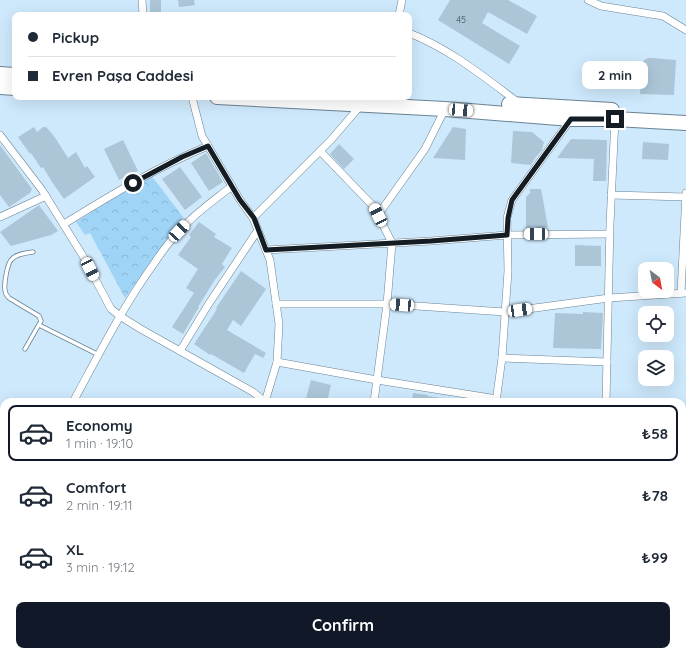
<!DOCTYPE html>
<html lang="en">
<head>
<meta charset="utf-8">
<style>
  :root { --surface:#fff; --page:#f2f2f3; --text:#1f2937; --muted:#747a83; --line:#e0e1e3; --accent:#111827 }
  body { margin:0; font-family:Quicksand,sans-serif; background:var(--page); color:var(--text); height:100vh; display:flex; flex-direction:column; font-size:15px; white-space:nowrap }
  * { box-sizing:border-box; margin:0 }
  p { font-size:13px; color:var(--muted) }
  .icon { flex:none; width:22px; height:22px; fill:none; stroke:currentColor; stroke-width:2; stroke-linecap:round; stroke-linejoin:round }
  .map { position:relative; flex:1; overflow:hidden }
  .side { position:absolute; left:0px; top:398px; width:686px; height:258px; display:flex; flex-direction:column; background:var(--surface); border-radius:12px 12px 0 0; box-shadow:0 4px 16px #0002 }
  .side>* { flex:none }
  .guide { position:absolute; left:12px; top:12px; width:400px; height:88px; border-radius:8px; box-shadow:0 4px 16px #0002; display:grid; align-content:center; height:88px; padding:0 16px; background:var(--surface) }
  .needle { width:26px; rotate:148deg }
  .controls { position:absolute; left:638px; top:262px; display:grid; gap:8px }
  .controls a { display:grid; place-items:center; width:36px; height:36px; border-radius:8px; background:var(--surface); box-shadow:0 4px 16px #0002; font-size:20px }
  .end { position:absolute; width:18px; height:18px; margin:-9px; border:5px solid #141d24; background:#fff; box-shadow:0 0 0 2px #fff }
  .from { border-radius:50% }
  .bubble { position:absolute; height:28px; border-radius:8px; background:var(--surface); box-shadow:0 4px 16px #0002; font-size:13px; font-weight:800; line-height:28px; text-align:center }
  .car { position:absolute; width:12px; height:24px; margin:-12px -6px; border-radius:5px; box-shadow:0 0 3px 1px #0007; background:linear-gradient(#fff 24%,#345 0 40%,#fff 0 76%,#345 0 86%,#fff 0) }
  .guide b { display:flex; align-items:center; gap:14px; height:38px; font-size:15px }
  .guide b+b { border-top:1px solid var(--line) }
  .guide i { width:10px; height:10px; background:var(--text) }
  ul { padding:7px 0 0; list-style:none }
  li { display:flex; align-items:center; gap:12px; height:56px; margin:0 8px 6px; padding:0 8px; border:2px solid transparent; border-radius:8px }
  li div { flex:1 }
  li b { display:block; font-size:15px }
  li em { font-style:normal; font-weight:800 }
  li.selected { border-color:var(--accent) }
  li>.icon { width:36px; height:36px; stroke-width:1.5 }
  .button { display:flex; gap:8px; margin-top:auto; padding:8px 16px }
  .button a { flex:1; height:46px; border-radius:8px; background:var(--accent); color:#fff; font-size:16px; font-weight:800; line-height:46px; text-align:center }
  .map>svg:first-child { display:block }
  .forest { fill:url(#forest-crowns) }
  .building { fill:#acc6d8 }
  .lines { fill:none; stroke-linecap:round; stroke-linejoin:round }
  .lane-casing { stroke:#6a8394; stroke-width:5 }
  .street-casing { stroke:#6a8394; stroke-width:8 }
  .secondary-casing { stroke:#6a8394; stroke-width:12 }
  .highway-casing { stroke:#6a8394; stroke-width:16 }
  .lane { stroke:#fff; stroke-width:3.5 }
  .street { stroke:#fff; stroke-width:7 }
  .secondary { stroke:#fff; stroke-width:10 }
  .highway { stroke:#fff; stroke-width:14 }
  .route { stroke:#141d24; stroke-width:5 }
  .labels { text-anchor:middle; stroke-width:3; stroke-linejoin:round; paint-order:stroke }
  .number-label { font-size:9px; fill:#3a4751 }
</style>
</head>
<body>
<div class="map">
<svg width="686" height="656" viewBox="0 0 686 656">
  <defs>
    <pattern id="forest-crowns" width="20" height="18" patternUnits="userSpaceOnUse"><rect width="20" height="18" fill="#a0d4f7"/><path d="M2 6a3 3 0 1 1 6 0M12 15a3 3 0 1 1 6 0" fill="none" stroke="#89b6d4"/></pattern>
  </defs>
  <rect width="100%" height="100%" fill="#cee9fc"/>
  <!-- forest -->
  <path class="forest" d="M151 175 183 217 125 298 90 233 85 235 76 222Z"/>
  <!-- building -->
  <g class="building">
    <path d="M150 0H161V14H151V13H150Z"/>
    <path d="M178 0H194L195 5 179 7Z"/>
    <path d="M450 0H508L537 16 527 34 488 12 482 23 520 46 509 64 438 20Z"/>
    <path d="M648 58H652L676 60 674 95 640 94 643 61Z"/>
    <path d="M34 127 37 132 43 127H46L54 136 68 158 76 152 85 168 87 166 95 177 64 199 52 182 43 167 41 168 31 153 30 154 18 137Z"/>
    <path d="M453 127 466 129 465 160 433 158Z"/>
    <path d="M513 131 532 132 544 142 542 150 535 158 531 165 511 163Z"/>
    <path d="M571 139 607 140 606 181H593L594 159 557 158Z"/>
    <path d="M123 140 138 171 119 180 104 149Z"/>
    <path d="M643 142 669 144 668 160 642 159Z"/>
    <path d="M339 144 354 159 344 169 330 154Z"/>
    <path d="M0 145 32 189 30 193 9 207 0 195Z"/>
    <path d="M206 153 223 182 209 191 191 163Z"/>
    <path d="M180 167 202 197 185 210 162 179Z"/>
    <path d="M530 189H541L548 227 537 228 534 226 526 228V197L530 193Z"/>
    <path d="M39 205 58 231 51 235 11 246 0 232Z"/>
    <path d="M199 222 216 234 214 237 232 248 222 264 225 267 214 281 198 307H199L183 334 172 327 194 293 186 288 198 269 178 255 191 237 189 235Z"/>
    <path d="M575 245 601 246V266H575Z"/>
    <path d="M241 271 266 289 241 326 233 320 227 330 266 353 263 358 255 354 244 373 211 354 210 355 194 344 217 309 216 308Z"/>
    <path d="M583 312 603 313 601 349 553 348 555 313 583 314Z"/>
    <path d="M311 380 331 385 327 402H305Z"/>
    <path d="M413 393 428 395 427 396 442 398V402H412Z"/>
  </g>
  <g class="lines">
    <defs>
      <g id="lane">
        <path d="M39 325 99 355"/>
        <path d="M25 349 41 321 39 316 9 298C7 296 5 293 5 290 4 284 7 263 12 259 16 254 26 253 33 252"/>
        <path d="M52 656 53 652"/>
        <path d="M203 656V655H265"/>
        <path d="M496 656V652"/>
      </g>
      <g id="street">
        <path d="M142 0 143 15"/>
        <path d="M588 0 601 6 663 16 686 30"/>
        <path d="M399 15 402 0"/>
        <path d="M409 33C450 49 484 77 519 103"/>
        <path d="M192 97 202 136 240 200 253 218 270 260 279 324 277 362 265 402"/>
        <path d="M0 135 42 190 83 256 111 309 120 316 139 328 253 392 265 402"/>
        <path d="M320 151 374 207 392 243 387 304 374 402"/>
        <path d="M611 195 686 197"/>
        <path d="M378 215 425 149 445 109"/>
        <path d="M0 217 46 196"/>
        <path d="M253 218 331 140 361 105"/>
        <path d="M64 224C111 195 157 167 208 146"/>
        <path d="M266 250 431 241 507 235 609 234"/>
        <path d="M681 293 686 193"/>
        <path d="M276 304H387L505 312 609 298 686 293"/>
        <path d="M180 351 208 305 258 230"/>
        <path d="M502 358 607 362"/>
        <path d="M277 362 377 380 497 399"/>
        <path d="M73 402C98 356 122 308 153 265 163 250 174 235 187 223 201 209 217 198 232 186"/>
        <path d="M496 402 502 358 508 271 507 218 512 200 571 119"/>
        <path d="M606 402 610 224 615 119"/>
        <path d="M0 458 4 459"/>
        <path d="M682 464 686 432"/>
        <path d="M682 505 686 506"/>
        <path d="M0 526 4 527"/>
        <path d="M0 575H4"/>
        <path d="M0 618 4 616"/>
        <path d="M682 642 686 643"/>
        <path d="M93 656 94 652"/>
        <path d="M162 656V652"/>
        <path d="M265 656V652"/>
        <path d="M347 656V652"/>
        <path d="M422 656 423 652"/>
        <path d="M512 656 515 652"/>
        <path d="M594 656 597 652"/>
      </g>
      <g id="secondary">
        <path d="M0 431 4 433"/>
        <path d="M0 443 4 444"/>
        <path d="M682 549H686"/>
        <path d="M682 559 686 560"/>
      </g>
      <g id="highway">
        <path d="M0 74 15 75"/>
        <path d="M0 87 15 88"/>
        <path d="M217 97 445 109 571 119H615L686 123"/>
        <path d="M509 104 612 110"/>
      </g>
    </defs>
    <!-- lane casing -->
    <use href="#lane" class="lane-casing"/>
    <!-- street casing -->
    <use href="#street" class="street-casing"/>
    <!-- secondary casing -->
    <use href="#secondary" class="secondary-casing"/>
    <!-- highway casing -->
    <use href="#highway" class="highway-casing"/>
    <!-- lane -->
    <use href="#lane" class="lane"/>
    <!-- street -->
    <use href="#street" class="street"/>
    <!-- secondary -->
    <use href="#secondary" class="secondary"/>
    <!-- highway -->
    <use href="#highway" class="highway"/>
  </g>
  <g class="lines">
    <!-- route -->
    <path class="route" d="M133 183 182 157 208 146 240 200 254 218 266 250 431 241 507 235 508 218 512 200 571 119H615"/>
  </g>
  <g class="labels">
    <!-- number labels -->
    <g class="number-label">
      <text x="461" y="23">45</text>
    </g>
  </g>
</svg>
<div class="controls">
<a><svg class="needle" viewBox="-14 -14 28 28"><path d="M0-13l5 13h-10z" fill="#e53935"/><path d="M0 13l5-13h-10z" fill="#747a83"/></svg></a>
<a><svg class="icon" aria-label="locate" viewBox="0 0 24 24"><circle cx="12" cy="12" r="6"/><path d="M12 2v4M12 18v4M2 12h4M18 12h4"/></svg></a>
<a><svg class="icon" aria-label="layers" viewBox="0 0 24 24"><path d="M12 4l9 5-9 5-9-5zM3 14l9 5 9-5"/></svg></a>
</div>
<i class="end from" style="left:133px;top:183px"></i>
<i class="end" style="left:615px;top:119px"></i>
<div class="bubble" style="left:582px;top:61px;width:66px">2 min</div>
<i class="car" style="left:461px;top:110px;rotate:94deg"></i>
<i class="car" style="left:378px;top:215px;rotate:333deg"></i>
<i class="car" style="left:179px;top:231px;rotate:43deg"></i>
<i class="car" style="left:536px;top:234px;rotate:270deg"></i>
<i class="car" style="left:90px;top:269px;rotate:153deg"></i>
<i class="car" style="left:402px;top:305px;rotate:274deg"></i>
<i class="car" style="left:520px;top:310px;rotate:82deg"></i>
<div class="guide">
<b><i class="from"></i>Pickup</b>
<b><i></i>Evren Paşa Caddesi</b>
</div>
<section class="side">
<ul>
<li class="selected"><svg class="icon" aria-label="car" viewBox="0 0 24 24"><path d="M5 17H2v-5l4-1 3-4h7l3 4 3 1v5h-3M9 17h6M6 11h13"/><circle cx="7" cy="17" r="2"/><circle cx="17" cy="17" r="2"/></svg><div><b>Economy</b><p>1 min · 19:10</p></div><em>₺58</em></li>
<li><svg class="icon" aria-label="car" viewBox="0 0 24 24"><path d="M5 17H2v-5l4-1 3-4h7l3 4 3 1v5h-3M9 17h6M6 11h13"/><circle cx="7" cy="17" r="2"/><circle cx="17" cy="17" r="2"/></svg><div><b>Comfort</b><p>2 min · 19:11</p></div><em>₺78</em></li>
<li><svg class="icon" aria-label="car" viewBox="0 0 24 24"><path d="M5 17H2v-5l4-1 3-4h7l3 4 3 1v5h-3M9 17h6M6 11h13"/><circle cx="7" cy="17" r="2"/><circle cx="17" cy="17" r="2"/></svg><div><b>XL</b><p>3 min · 19:12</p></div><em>₺99</em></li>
</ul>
<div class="button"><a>Confirm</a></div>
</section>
</div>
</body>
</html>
